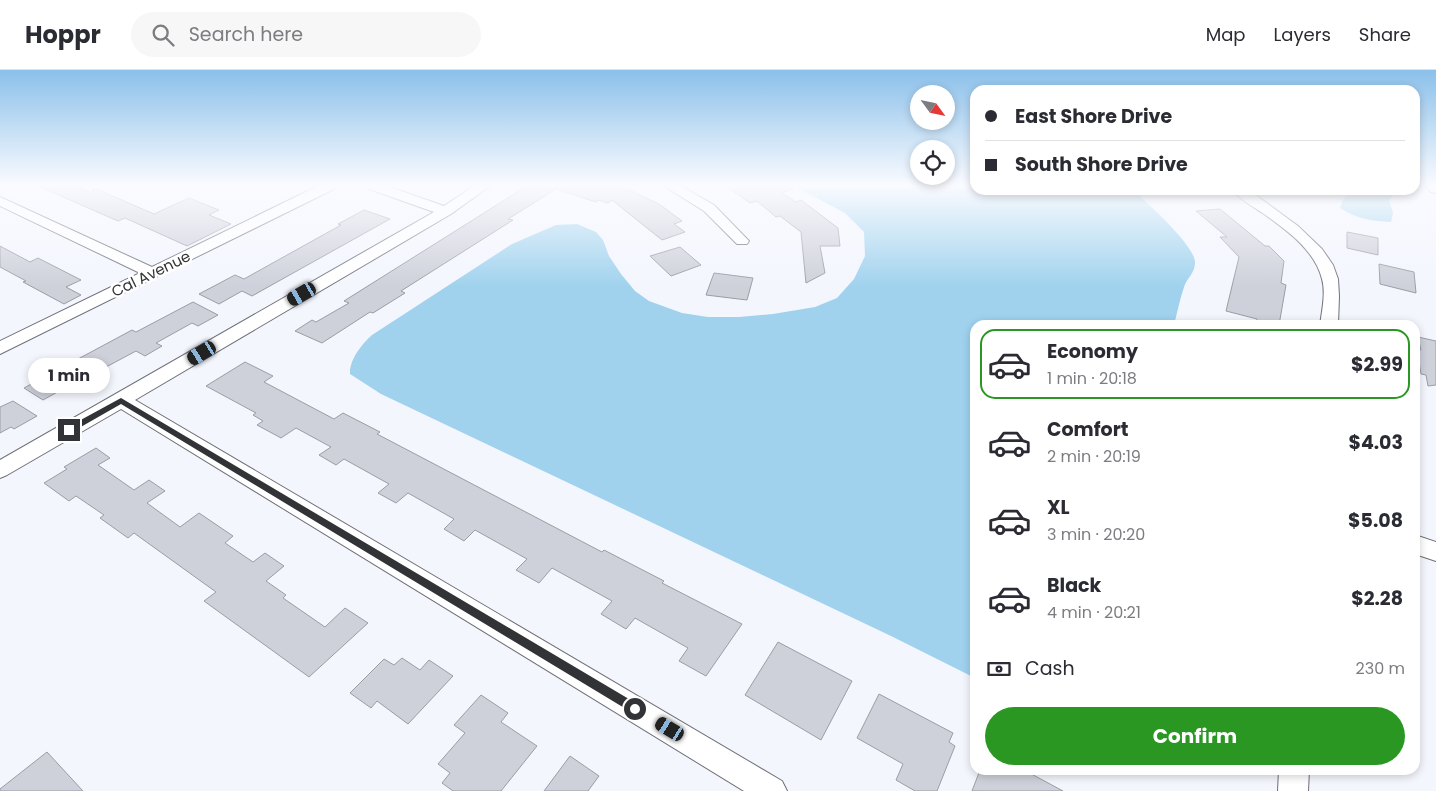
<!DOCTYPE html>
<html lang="en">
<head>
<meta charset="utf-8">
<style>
  :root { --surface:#fff; --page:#f7f7f7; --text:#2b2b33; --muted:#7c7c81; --line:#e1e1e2; --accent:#2a9723 }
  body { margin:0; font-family:Poppins,sans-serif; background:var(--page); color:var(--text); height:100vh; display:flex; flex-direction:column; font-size:19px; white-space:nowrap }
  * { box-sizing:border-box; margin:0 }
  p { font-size:16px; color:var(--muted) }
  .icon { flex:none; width:28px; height:28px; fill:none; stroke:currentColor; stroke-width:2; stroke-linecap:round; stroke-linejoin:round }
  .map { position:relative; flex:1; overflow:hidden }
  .sheet { position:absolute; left:970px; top:250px; width:450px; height:455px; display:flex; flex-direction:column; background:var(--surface); border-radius:15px; box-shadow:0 2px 8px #0003 }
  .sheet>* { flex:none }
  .guide { position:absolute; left:970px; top:15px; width:450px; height:110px; border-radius:15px; box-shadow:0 2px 8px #0003; display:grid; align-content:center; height:110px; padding:0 15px; background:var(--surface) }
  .needle { width:32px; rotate:123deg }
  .fabs { position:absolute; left:910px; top:15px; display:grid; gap:10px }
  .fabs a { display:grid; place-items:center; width:45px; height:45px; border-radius:50%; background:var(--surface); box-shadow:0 2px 8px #0003; font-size:25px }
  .end { position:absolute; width:22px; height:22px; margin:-11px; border:6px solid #323336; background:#fff; box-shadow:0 0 0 2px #fff }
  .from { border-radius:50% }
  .bubble { position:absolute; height:35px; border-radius:18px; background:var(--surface); box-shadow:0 2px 8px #0003; font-size:16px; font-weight:700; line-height:35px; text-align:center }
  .car { position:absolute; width:15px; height:30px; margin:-15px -8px; border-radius:6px; box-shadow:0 0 4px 1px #0007; background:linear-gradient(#222 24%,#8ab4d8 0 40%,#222 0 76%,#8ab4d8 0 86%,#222 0) }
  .guide b { display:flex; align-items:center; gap:18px; height:48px; font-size:19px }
  .guide b+b { border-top:1px solid var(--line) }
  .guide i { width:12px; height:12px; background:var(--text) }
  ul { padding:9px 0 0; list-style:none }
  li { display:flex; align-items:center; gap:15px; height:70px; margin:0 10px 8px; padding:0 5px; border:2px solid transparent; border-radius:15px }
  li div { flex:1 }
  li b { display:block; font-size:19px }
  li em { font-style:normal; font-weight:700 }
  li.active { border-color:var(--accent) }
  li>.icon { width:45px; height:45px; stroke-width:1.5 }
  .pay { display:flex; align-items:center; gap:12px; height:55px; padding:0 15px; font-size:19px }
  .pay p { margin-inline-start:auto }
  .action { display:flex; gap:10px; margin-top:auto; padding:10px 15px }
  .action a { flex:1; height:58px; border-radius:30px; background:var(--accent); color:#fff; font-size:20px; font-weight:700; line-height:58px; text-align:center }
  header { display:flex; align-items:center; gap:30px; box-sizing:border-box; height:70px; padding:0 25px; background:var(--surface); border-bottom:1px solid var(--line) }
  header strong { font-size:24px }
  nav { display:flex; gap:28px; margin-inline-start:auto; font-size:18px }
  .search { width:350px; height:45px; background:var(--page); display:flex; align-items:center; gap:12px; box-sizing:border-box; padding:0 18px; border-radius:28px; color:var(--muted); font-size:19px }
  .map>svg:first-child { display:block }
  .water { fill:#a0d2ee }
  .building { fill:#ced0da; stroke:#9b9da6 }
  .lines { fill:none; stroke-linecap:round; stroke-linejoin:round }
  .minor-casing { stroke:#6f7079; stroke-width:2 }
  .minor { fill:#fff; fill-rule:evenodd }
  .route { fill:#323336 }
  .labels { text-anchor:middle; stroke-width:5; stroke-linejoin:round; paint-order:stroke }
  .far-street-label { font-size:15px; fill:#323336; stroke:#fff }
</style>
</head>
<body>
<header>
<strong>Hoppr</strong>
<div class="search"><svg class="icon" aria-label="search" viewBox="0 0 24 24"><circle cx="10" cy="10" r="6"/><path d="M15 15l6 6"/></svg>Search here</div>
<nav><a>Map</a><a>Layers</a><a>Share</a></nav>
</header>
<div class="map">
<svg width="1436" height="721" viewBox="0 0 1436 721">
  <rect width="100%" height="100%" fill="#f4f6fe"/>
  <!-- water -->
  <g class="water">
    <path d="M794 116H975V120H1133C1146 132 1196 176 1195 193 1195 203 1187 208 1184 217 1180 229 1177 243 1174 255H975V608L891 566 381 324 350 304C349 290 362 274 372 265L512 174 556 155 577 154 596 162 603 170 609 186 621 204 635 221 649 231 682 243 708 247H739L773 244 815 237 837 228 854 209 865 186 864 162 845 143Z"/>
    <path d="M1353 120H1388L1394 125 1389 130 1393 143 1391 152C1371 151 1357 149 1340 138L1343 129 1353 122Z"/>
  </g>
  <!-- building -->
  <g class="building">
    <path d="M38 116H76L92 123 94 118 154 144 189 128 219 140 209 145 231 154 187 176 125 148 118 151Z"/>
    <path d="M527 116H632L627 119 659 134 682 151 674 154 685 162 662 170 612 130 608 133 598 130 596 132 556 119 508 149 513 150 401 221 405 223 373 243 370 242 322 273 295 261 312 250 316 252 349 233 344 231Z"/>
    <path d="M726 116H792L793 119 782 123 796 132 801 130 838 158 840 176H820L825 203 806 213 801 162 780 146 776 147 757 131 750 133Z"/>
    <path d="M1220 139 1265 176H1269L1284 191 1281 213 1286 215 1279 255H1268L1257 252V249L1226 241 1239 187 1220 167H1227L1196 141Z"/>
    <path d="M364 140 390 149 252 226 242 221 219 234 199 224 235 205 244 209 341 155 338 154Z"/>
    <path d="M1347 162 1378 168V185L1347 178Z"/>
    <path d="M0 176 30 192 38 188 81 210 66 217 81 225 64 234 23 212 26 211 0 197Z"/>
    <path d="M680 177 701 195 671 206 650 186Z"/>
    <path d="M1379 194 1414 202 1416 223 1380 214Z"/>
    <path d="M714 203 753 208 747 230 706 225Z"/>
    <path d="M193 232 218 245 198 256 192 253 156 273 162 276 145 286 136 281 93 304 99 308 79 319 72 314 43 330 24 318 132 260 136 262Z"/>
    <path d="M1418 267 1436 271V315L1428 316 1426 305 1421 304 1417 279 1421 280Z"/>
    <path d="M245 292 273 306 264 312 334 349 343 343 380 362 377 364 602 482 604 480 664 511 662 513 742 554 706 606 679 591 688 578 635 548 626 559 601 544 612 531 552 498 539 513 516 500 527 489 475 460 464 471 444 459 454 449 408 423 396 433 378 423 389 414 344 389 336 395 319 385 331 377 296 358 281 368 257 355 263 351 253 345 256 343 206 316Z"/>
    <path d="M13 331 37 346 14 359 11 357 0 363V337Z"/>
    <path d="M96 378 110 388 98 395 134 420 149 410 165 421 147 433 180 457 199 443 233 466 225 473 253 492 265 483 284 496 266 511 286 525 283 528 325 557 345 538 368 553 309 607 204 531 216 522 134 463 128 468 100 448 104 445 76 426 69 431 44 413 67 399 64 397Z"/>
    <path d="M778 572 852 611 821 670 745 625Z"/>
    <path d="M402 588 420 600 429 590 453 606 408 654 377 631 371 638 350 623 384 589 394 595Z"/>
    <path d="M879 624 953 663 949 672 955 676 937 721H915L896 710 903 694 857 668Z"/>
    <path d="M481 625 508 643 501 652 537 676 501 721H453L442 713 450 703 438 694 465 663 454 655Z"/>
    <path d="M47 682 83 721H0V719Z"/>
    <path d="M570 686 599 706 588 721H544Z"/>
    <path d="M980 700H1024L1063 721H972Z"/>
  </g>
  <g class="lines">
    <defs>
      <g id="minor">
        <path d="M318 116H336L334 119 0 284V271L140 203 0 136V127L152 197Z"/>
        <path d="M367 116H387L444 136 474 116H490L451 144 135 330 782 711 787 721H744L121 339 7 405 0 408V390L434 142 369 119Z"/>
        <path d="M664 116H681L714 135 749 171 747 174H737L704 141Z"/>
        <path d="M1426 116H1436V123L1431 122Z"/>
        <path d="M1233 120H1249L1298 156 1322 179 1333 195 1338 209 1339 226 1338 255H1320C1322 240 1326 223 1322 209 1315 180 1286 160 1264 144 1254 137 1240 130 1233 120Z"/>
        <path d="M1415 465 1436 472V491L1415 484Z"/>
        <path d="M1279 700H1309L1308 721H1278Z"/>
      </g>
    </defs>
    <!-- minor casing -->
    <use href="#minor" class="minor-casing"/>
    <!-- minor -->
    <use href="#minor" class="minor"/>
  </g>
  <!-- sky -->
  <linearGradient id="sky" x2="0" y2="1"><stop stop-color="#8bc0ea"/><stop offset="0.53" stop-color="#fafbff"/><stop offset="1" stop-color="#fafbff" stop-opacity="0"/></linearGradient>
  <rect width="1436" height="217" fill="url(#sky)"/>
  <!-- route -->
  <path class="route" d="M121 328 639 635 641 639 639 642 635 644 631 642 121 334 72 362H66V358Z"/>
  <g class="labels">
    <!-- far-street labels -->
    <g class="far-street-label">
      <text transform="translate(151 204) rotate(-26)" y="5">Cal Avenue</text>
    </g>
  </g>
</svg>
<div class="fabs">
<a><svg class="needle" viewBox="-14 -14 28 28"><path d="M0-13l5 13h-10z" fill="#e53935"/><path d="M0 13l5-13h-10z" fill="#7c7c81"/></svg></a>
<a><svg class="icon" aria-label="locate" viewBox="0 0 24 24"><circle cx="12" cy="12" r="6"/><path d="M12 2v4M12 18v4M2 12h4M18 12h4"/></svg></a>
</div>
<i class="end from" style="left:635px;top:639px"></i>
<i class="end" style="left:69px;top:360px"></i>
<div class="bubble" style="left:28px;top:288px;width:82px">1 min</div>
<i class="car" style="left:302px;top:224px;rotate:240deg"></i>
<i class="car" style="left:202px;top:283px;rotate:239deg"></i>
<i class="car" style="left:670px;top:659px;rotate:301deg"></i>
<div class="guide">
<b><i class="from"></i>East Shore Drive</b>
<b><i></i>South Shore Drive</b>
</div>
<section class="sheet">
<ul>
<li class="active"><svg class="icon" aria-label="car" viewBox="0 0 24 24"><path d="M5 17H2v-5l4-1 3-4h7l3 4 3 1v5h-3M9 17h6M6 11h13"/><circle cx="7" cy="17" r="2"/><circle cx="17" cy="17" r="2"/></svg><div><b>Economy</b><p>1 min · 20:18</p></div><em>$2.99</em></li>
<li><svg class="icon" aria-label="car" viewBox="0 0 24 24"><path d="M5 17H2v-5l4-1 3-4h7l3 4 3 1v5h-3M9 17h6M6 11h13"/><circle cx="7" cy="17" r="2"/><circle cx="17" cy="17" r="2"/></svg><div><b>Comfort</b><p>2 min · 20:19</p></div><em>$4.03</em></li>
<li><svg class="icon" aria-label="car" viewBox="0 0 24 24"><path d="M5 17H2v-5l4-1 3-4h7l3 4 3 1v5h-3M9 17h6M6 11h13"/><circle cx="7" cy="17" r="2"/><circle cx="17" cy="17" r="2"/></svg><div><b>XL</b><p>3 min · 20:20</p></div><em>$5.08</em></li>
<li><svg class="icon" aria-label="car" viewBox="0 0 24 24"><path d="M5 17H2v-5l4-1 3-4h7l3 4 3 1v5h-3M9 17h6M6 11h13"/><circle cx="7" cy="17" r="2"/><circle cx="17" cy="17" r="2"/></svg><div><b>Black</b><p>4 min · 20:21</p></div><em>$2.28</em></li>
</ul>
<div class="pay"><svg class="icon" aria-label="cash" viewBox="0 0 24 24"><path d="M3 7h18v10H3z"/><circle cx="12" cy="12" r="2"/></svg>Cash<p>230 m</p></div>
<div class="action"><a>Confirm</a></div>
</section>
</div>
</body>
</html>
